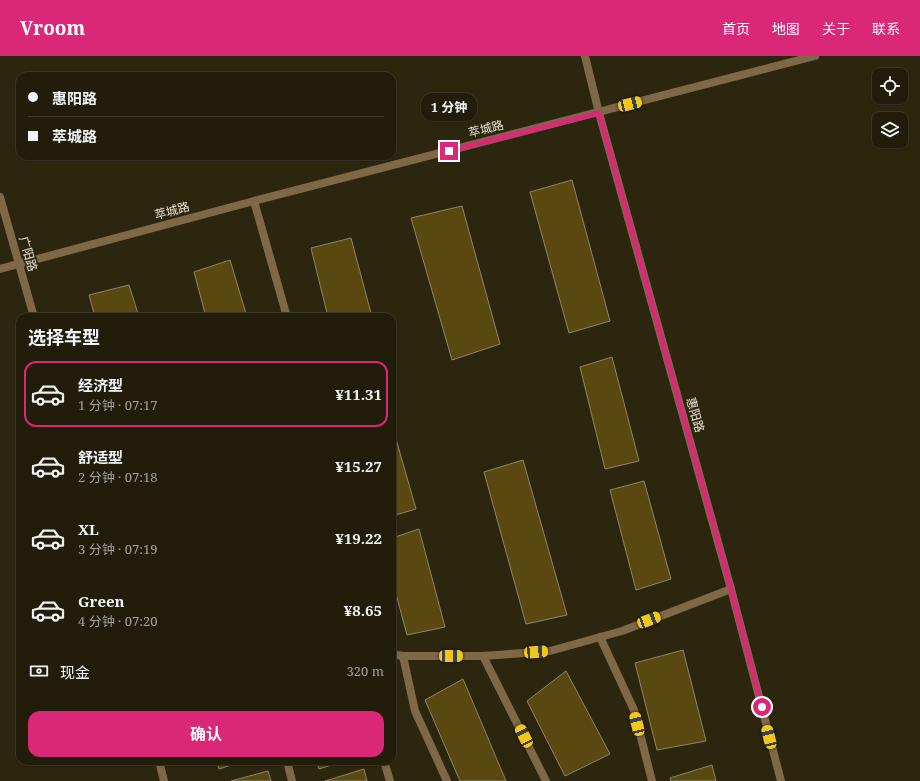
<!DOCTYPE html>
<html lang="zh">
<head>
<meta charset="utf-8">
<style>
  :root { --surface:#221c0b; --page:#2a2514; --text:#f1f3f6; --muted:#a2a19d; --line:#3f3a2c; --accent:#db2777 }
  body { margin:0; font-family:"Noto Serif","Noto Sans SC",serif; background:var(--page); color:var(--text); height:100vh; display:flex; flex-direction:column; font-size:15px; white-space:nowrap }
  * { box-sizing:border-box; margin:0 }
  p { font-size:13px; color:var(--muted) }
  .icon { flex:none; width:22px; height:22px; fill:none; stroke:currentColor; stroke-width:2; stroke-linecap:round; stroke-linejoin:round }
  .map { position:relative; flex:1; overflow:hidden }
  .side { position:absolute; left:16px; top:257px; width:380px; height:452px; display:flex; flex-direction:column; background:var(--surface); border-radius:12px; box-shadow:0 1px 3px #0004,0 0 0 1px var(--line) }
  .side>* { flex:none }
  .hud { position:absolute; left:16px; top:16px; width:380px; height:88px; border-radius:12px; box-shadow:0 1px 3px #0004,0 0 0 1px var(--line); display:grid; align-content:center; height:88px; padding:0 12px; background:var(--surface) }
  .tools { position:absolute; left:872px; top:12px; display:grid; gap:8px }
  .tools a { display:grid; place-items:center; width:36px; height:36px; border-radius:8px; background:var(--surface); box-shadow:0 1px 3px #0004,0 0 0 1px var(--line); font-size:20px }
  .end { position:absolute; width:18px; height:18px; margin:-9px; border:5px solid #db2777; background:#fff; box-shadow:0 0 0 2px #fff }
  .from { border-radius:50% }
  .bubble { position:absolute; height:28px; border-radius:12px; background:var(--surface); box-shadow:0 1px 3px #0004,0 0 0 1px var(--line); font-size:13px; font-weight:700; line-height:28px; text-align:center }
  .car { position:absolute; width:12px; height:24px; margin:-12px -6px; border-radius:5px; box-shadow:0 0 3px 1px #0007; background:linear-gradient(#f5c518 24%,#345 0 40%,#f5c518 0 76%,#345 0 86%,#f5c518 0) }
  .hud b { display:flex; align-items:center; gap:14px; height:38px; font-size:15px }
  .hud b+b { border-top:1px solid var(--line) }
  .hud i { width:10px; height:10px; background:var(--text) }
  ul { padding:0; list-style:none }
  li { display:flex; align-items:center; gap:12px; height:66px; margin:0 8px 6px; padding:0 4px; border:2px solid transparent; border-radius:12px }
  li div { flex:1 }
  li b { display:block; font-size:15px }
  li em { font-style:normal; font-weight:700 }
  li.selected { border-color:var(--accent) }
  li>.icon { width:36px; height:36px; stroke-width:1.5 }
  h2 { padding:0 12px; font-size:18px; line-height:48px }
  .pay { display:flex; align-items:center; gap:10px; height:44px; padding:0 12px; font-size:15px }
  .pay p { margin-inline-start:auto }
  .cta { display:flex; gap:8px; margin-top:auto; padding:8px 12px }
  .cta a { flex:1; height:46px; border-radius:12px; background:var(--accent); color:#fff; font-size:16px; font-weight:700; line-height:46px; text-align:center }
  header { display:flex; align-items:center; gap:24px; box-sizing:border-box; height:56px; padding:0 20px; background:var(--accent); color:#fff }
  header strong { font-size:19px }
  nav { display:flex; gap:22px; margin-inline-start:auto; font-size:14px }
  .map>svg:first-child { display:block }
  .building { fill:#59480f; stroke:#8e856b }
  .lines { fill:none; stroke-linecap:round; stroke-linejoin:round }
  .minor { stroke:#7f6847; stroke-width:8 }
  .tertiary { stroke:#7f6847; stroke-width:8 }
  .route { stroke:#db2777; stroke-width:5 }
  .labels { text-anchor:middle; stroke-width:3.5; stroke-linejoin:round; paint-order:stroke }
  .street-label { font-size:12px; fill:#e6e1d3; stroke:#2d260f }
</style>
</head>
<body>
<header>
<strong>Vroom</strong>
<nav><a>首页</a><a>地图</a><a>关于</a><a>联系</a></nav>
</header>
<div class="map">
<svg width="920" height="725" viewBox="0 0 920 725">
  <rect width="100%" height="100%" fill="#2d260f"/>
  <!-- building -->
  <g class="building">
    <path d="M572 124 610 265 569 277 530 136Z"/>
    <path d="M462 150 500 288 452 304 411 162Z"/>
    <path d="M351 182 372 261H328L311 192Z"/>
    <path d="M230 204 247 261H206L194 216Z"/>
    <path d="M129 229 139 261H95L89 239Z"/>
    <path d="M612 301 639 405 605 413 580 311Z"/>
    <path d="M392 369 416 453 392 460Z"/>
    <path d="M523 404 567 559 526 568 484 416Z"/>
    <path d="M644 425 671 523 636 534 610 434Z"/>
    <path d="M419 473 445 571 407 579 392 523V482Z"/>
    <path d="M683 594 706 685 657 694 635 607Z"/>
    <path d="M566 615 610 698 565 720 527 645Z"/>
    <path d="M463 623 506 725H460L425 644Z"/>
    <path d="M216 705H244L219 713Z"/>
    <path d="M316 705H344L319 713Z"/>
    <path d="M712 709 716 725H671L670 722Z"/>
    <path d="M364 713 367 725H325Z"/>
    <path d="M268 715 271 725H231Z"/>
  </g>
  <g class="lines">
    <!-- minor -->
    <g class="minor">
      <path d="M254 145 287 261"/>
      <path d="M600 581 634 654 652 725"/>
      <path d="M392 598 403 600H483L550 595 622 575 731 533"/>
      <path d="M403 600 415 655 447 725"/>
      <path d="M483 600 544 721 546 725"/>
      <path d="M287 705 292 725"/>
      <path d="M384 705 390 725"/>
    </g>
    <!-- tertiary -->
    <g class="tertiary">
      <path d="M585 0 599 57 731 533 781 725"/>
      <path d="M0 141 34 261"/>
      <path d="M0 213 254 145 815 0"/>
      <path d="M159 705 164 725"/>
    </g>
  </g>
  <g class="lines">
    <!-- route -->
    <path class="route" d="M449 95 599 57 727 518 762 651"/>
  </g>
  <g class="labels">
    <!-- street labels -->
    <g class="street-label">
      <text transform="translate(486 73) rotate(-14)" y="4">萃城路</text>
      <text transform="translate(172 155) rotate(-15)" y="4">萃城路</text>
      <text transform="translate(28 198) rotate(74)" y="4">广阳路</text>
      <text transform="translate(695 359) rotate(74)" y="4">惠阳路</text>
    </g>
  </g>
</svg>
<div class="tools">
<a><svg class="icon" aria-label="locate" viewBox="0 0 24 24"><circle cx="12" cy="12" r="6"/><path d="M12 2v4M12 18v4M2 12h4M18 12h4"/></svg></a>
<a><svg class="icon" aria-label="layers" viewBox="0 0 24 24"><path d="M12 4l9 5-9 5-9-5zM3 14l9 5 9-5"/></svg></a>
</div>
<i class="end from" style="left:762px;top:651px"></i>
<i class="end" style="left:449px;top:95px"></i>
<div class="bubble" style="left:421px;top:37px;width:56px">1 分钟</div>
<i class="car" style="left:630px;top:48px;rotate:76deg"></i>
<i class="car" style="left:649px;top:564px;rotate:69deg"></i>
<i class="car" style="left:536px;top:596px;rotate:86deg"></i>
<i class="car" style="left:451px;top:600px;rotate:90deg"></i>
<i class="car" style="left:637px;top:668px;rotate:346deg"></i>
<i class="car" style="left:524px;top:680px;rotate:333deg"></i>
<i class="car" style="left:769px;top:681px;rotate:346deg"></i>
<div class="hud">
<b><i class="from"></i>惠阳路</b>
<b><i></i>萃城路</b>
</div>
<section class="side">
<h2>选择车型</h2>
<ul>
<li class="selected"><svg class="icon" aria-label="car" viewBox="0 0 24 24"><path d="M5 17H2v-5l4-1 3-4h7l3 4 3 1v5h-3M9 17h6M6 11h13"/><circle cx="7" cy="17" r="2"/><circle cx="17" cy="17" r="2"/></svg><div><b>经济型</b><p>1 分钟 · 07:17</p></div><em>¥11.31</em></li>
<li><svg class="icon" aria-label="car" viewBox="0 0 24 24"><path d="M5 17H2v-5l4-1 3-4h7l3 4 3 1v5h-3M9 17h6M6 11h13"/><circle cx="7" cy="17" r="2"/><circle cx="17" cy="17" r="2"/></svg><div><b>舒适型</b><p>2 分钟 · 07:18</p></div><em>¥15.27</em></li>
<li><svg class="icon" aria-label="car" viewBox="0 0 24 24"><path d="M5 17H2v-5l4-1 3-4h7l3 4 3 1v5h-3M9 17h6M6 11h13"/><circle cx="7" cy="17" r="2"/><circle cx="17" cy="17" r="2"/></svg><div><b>XL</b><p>3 分钟 · 07:19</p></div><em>¥19.22</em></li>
<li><svg class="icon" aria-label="car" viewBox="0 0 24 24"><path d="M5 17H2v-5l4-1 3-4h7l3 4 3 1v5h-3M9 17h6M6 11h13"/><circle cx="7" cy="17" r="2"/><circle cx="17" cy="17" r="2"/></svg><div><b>Green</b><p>4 分钟 · 07:20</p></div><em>¥8.65</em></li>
</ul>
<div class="pay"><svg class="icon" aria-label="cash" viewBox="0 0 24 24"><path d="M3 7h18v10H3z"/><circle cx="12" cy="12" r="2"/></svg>现金<p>320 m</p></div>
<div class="cta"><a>确认</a></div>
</section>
</div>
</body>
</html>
